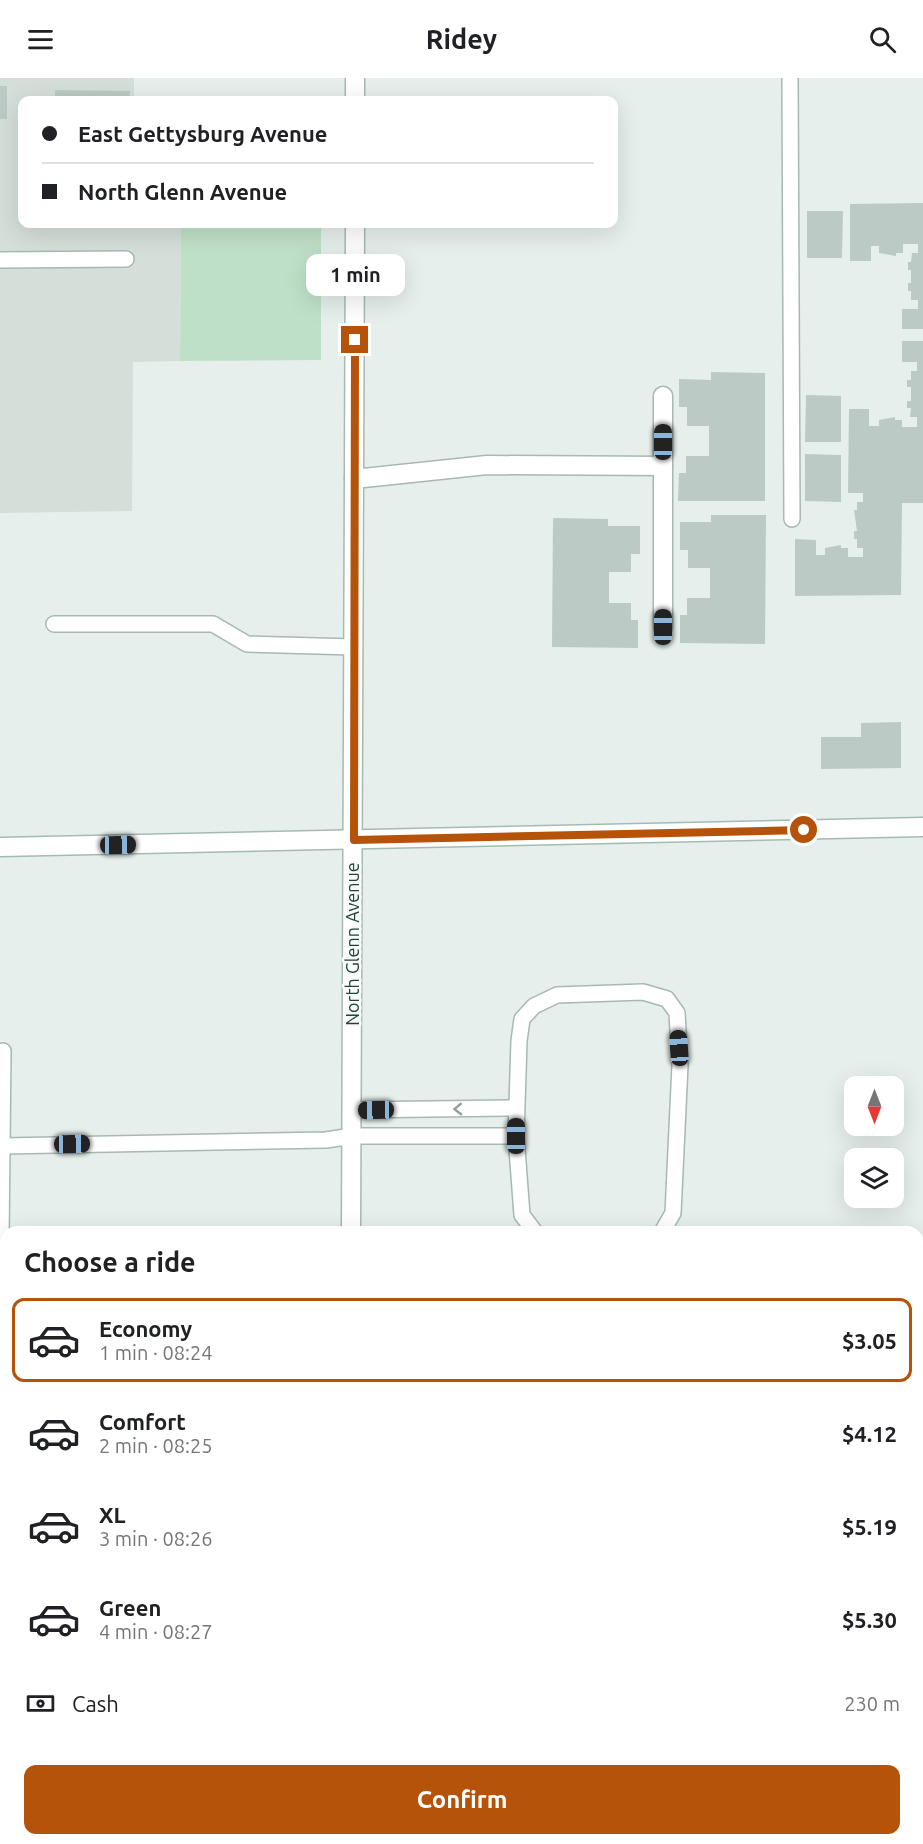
<!DOCTYPE html>
<html lang="en">
<head>
<meta charset="utf-8">
<style>
  :root { --surface:#fff; --page:#f6f6f6; --text:#202124; --muted:#757577; --line:#e0e0e0; --accent:#b45309 }
  body { margin:0; font-family:Ubuntu,sans-serif; background:var(--page); color:var(--text); height:100vh; display:flex; flex-direction:column; font-size:22px; white-space:nowrap }
  * { box-sizing:border-box; margin:0 }
  p { font-size:20px; color:var(--muted) }
  .icon { flex:none; width:33px; height:33px; fill:none; stroke:currentColor; stroke-width:2; stroke-linecap:round; stroke-linejoin:round }
  .map { position:relative; flex:1; overflow:hidden }
  .details { position:absolute; left:0px; top:1148px; width:924px; height:620px; display:flex; flex-direction:column; background:var(--surface); border-radius:18px 18px 0 0; box-shadow:0 6px 24px #0002 }
  .details>* { flex:none }
  .hud { position:absolute; left:18px; top:18px; width:600px; height:132px; border-radius:12px; box-shadow:0 6px 24px #0002; display:grid; align-content:center; height:132px; padding:0 24px; background:var(--surface) }
  .needle { width:39px; rotate:180deg }
  .fabs { position:absolute; left:844px; top:998px; display:grid; gap:12px }
  .fabs a { display:grid; place-items:center; width:60px; height:60px; border-radius:12px; background:var(--surface); box-shadow:0 6px 24px #0002; font-size:30px }
  .end { position:absolute; width:27px; height:27px; margin:-14px; border:8px solid #b45309; background:#fff; box-shadow:0 0 0 3px #fff }
  .from { border-radius:50% }
  .bubble { position:absolute; height:42px; border-radius:12px; background:var(--surface); box-shadow:0 6px 24px #0002; font-size:20px; font-weight:700; line-height:42px; text-align:center }
  .car { position:absolute; width:18px; height:36px; margin:-18px -9px; border-radius:8px; box-shadow:0 0 4px 2px #0007; background:linear-gradient(#222 24%,#8ab4d8 0 40%,#222 0 76%,#8ab4d8 0 86%,#222 0) }
  .hud b { display:flex; align-items:center; gap:21px; height:57px; font-size:22px }
  .hud b+b { border-top:2px solid var(--line) }
  .hud i { width:15px; height:15px; background:var(--text) }
  ul { padding:0; list-style:none }
  li { display:flex; align-items:center; gap:18px; height:84px; margin:0 12px 9px; padding:0 12px; border:3px solid transparent; border-radius:12px }
  li div { flex:1 }
  li b { display:block; font-size:22px }
  li em { font-style:normal; font-weight:700 }
  li.selected { border-color:var(--accent) }
  li>.icon { width:54px; height:54px; stroke-width:1.5 }
  h2 { padding:0 24px; font-size:27px; line-height:72px }
  .pay { display:flex; align-items:center; gap:15px; height:66px; padding:0 24px; font-size:22px }
  .pay p { margin-inline-start:auto }
  .cta { display:flex; gap:12px; margin-top:auto; padding:12px 24px }
  .cta a { flex:1; height:69px; border-radius:12px; background:var(--accent); color:#fff; font-size:24px; font-weight:700; line-height:69px; text-align:center }
  header { display:flex; justify-content:space-between; align-items:center; height:78px; padding:0 24px; background:var(--surface); font-size:27px; font-weight:700 }
  .map>svg:first-child { display:block }
  .built { fill:#d4dfda }
  .green { fill:#bfe0c8 }
  .building { fill:#bbcac4 }
  .lines { fill:none; stroke-linecap:round; stroke-linejoin:round }
  .lane-casing { stroke:#a8b8b2; stroke-width:18 }
  .street-casing { stroke:#a8b8b2; stroke-width:21 }
  .secondary-casing { stroke:#a4bbb3; stroke-width:21 }
  .lane { stroke:#fff; stroke-width:15 }
  .street { stroke:#fff; stroke-width:18 }
  .secondary { stroke:#fff; stroke-width:18 }
  .oneway { stroke:#92a09c }
  .route { stroke:#b45309; stroke-width:8 }
  .labels { text-anchor:middle; stroke-width:5; stroke-linejoin:round; paint-order:stroke }
  .street-label { font-size:18px; fill:#24423a; stroke:#f7fbf9 }
</style>
</head>
<body>
<header><svg class="icon" aria-label="menu" viewBox="0 0 24 24"><path d="M4 6h16M4 12h16M4 18h16"/></svg>Ridey<svg class="icon" aria-label="search" viewBox="0 0 24 24"><circle cx="10" cy="10" r="6"/><path d="M15 15l6 6"/></svg></header>
<div class="map">
<svg width="923" height="1766" viewBox="0 0 923 1766">
  <rect width="100%" height="100%" fill="#e6efeb"/>
  <!-- built -->
  <path class="built" d="M0 0H134V22H22V146H181L180 283 133 284 132 433 0 435Z"/>
  <!-- green -->
  <path class="green" d="M181 146H321V282L180 283Z"/>
  <!-- building -->
  <g class="building">
    <rect x="0" y="8" width="7" height="33"/>
    <path d="M55 12 130 13 129 22H55Z"/>
    <path d="M923 125V251H902V231H918V222H911V213H908V205H911V192H908V184H911L912 175H918V166H903V175H896V178L879 175V168H871V183H850V126Z"/>
    <path d="M807 133H843L842 180H807Z"/>
    <path d="M902 263H923V425H902L901 517 795 518V461L816 462V477H825V470L841 467V470H848V479H863V470H857V461H854V453H857L854 432H857V424H863V415H848L849 331H869V348H879V342L895 339V342H902V349H917V339H910L911 330H907V323H911V309H907V302H911V293H917V284H902Z"/>
    <path d="M711 294 765 295V423H678L679 395H686V378H709V348H687V329H679V301L711 302Z"/>
    <path d="M806 317 841 318V364H805Z"/>
    <path d="M805 376 841 377V424L805 423Z"/>
    <path d="M711 437H766L765 566 680 565V537H687V520H710V490H688V472H680V444H711Z"/>
    <path d="M553 440 608 441V448H640V476H631V494H609V525H631V542H638V570L552 569Z"/>
    <path d="M901 644V690L821 691V659H861V645Z"/>
  </g>
  <g class="lines">
    <defs>
      <g id="lane">
        <path d="M790 0 792 441"/>
        <path d="M0 182 126 181"/>
        <path d="M54 546H213L247 566 354 569"/>
        <path d="M352 1032 516 1030"/>
        <path d="M3 1068 326 1062 352 1058H516"/>
        <path d="M535 1154 522 1137 516 1058 519 963 522 941 534 928 557 917 643 914 667 921 677 935 680 987 673 1135 662 1154"/>
        <path d="M1 1162 3 973"/>
      </g>
      <g id="street">
        <path d="M355 22V0"/>
        <path d="M663 318V549"/>
        <path d="M354 401 487 387 663 388"/>
        <path d="M351 1154 355 146"/>
        <path d="M918 1579H923"/>
        <path d="M0 1585H6"/>
        <path d="M351 1761V1766"/>
        <path d="M763 1761V1766"/>
      </g>
      <path id="secondary" d="M0 769 923 749"/>
    </defs>
    <!-- lane casing -->
    <use href="#lane" class="lane-casing"/>
    <!-- street casing -->
    <use href="#street" class="street-casing"/>
    <!-- secondary casing -->
    <use href="#secondary" class="secondary-casing"/>
    <!-- lane -->
    <use href="#lane" class="lane"/>
    <!-- street -->
    <use href="#street" class="street"/>
    <!-- secondary -->
    <use href="#secondary" class="secondary"/>
  </g>
  <!-- one-way arrows -->
  <defs><path id="oneway-chevron" d="M-2-3.5L2.5 0L-2 3.5" fill="none" stroke-width="1.6" stroke-linecap="round" stroke-linejoin="round" transform="scale(1.5)"/></defs>
  <use class="oneway" href="#oneway-chevron" transform="translate(458 1031) rotate(179)"/>
  <g class="lines">
    <!-- route -->
    <path class="route" d="M355 262 354 762 804 752"/>
  </g>
  <g class="labels">
    <!-- street labels -->
    <g class="street-label">
      <text transform="translate(353 866) rotate(-90)" y="6">North Glenn Avenue</text>
    </g>
  </g>
</svg>
<div class="fabs">
<a><svg class="needle" viewBox="-14 -14 28 28"><path d="M0-13l5 13h-10z" fill="#e53935"/><path d="M0 13l5-13h-10z" fill="#757577"/></svg></a>
<a><svg class="icon" aria-label="layers" viewBox="0 0 24 24"><path d="M12 4l9 5-9 5-9-5zM3 14l9 5 9-5"/></svg></a>
</div>
<i class="end from" style="left:804px;top:752px"></i>
<i class="end" style="left:355px;top:262px"></i>
<div class="bubble" style="left:306px;top:176px;width:99px">1 min</div>
<i class="car" style="left:663px;top:364px;rotate:0deg"></i>
<i class="car" style="left:663px;top:549px;rotate:0deg"></i>
<i class="car" style="left:118px;top:767px;rotate:89deg"></i>
<i class="car" style="left:679px;top:970px;rotate:356deg"></i>
<i class="car" style="left:376px;top:1032px;rotate:269deg"></i>
<i class="car" style="left:516px;top:1058px;rotate:0deg"></i>
<i class="car" style="left:72px;top:1066px;rotate:89deg"></i>
<div class="hud">
<b><i class="from"></i>East Gettysburg Avenue</b>
<b><i></i>North Glenn Avenue</b>
</div>
<section class="details">
<h2>Choose a ride</h2>
<ul>
<li class="selected"><svg class="icon" aria-label="car" viewBox="0 0 24 24"><path d="M5 17H2v-5l4-1 3-4h7l3 4 3 1v5h-3M9 17h6M6 11h13"/><circle cx="7" cy="17" r="2"/><circle cx="17" cy="17" r="2"/></svg><div><b>Economy</b><p>1 min · 08:24</p></div><em>$3.05</em></li>
<li><svg class="icon" aria-label="car" viewBox="0 0 24 24"><path d="M5 17H2v-5l4-1 3-4h7l3 4 3 1v5h-3M9 17h6M6 11h13"/><circle cx="7" cy="17" r="2"/><circle cx="17" cy="17" r="2"/></svg><div><b>Comfort</b><p>2 min · 08:25</p></div><em>$4.12</em></li>
<li><svg class="icon" aria-label="car" viewBox="0 0 24 24"><path d="M5 17H2v-5l4-1 3-4h7l3 4 3 1v5h-3M9 17h6M6 11h13"/><circle cx="7" cy="17" r="2"/><circle cx="17" cy="17" r="2"/></svg><div><b>XL</b><p>3 min · 08:26</p></div><em>$5.19</em></li>
<li><svg class="icon" aria-label="car" viewBox="0 0 24 24"><path d="M5 17H2v-5l4-1 3-4h7l3 4 3 1v5h-3M9 17h6M6 11h13"/><circle cx="7" cy="17" r="2"/><circle cx="17" cy="17" r="2"/></svg><div><b>Green</b><p>4 min · 08:27</p></div><em>$5.30</em></li>
</ul>
<div class="pay"><svg class="icon" aria-label="cash" viewBox="0 0 24 24"><path d="M3 7h18v10H3z"/><circle cx="12" cy="12" r="2"/></svg>Cash<p>230 m</p></div>
<div class="cta"><a>Confirm</a></div>
</section>
</div>
</body>
</html>
